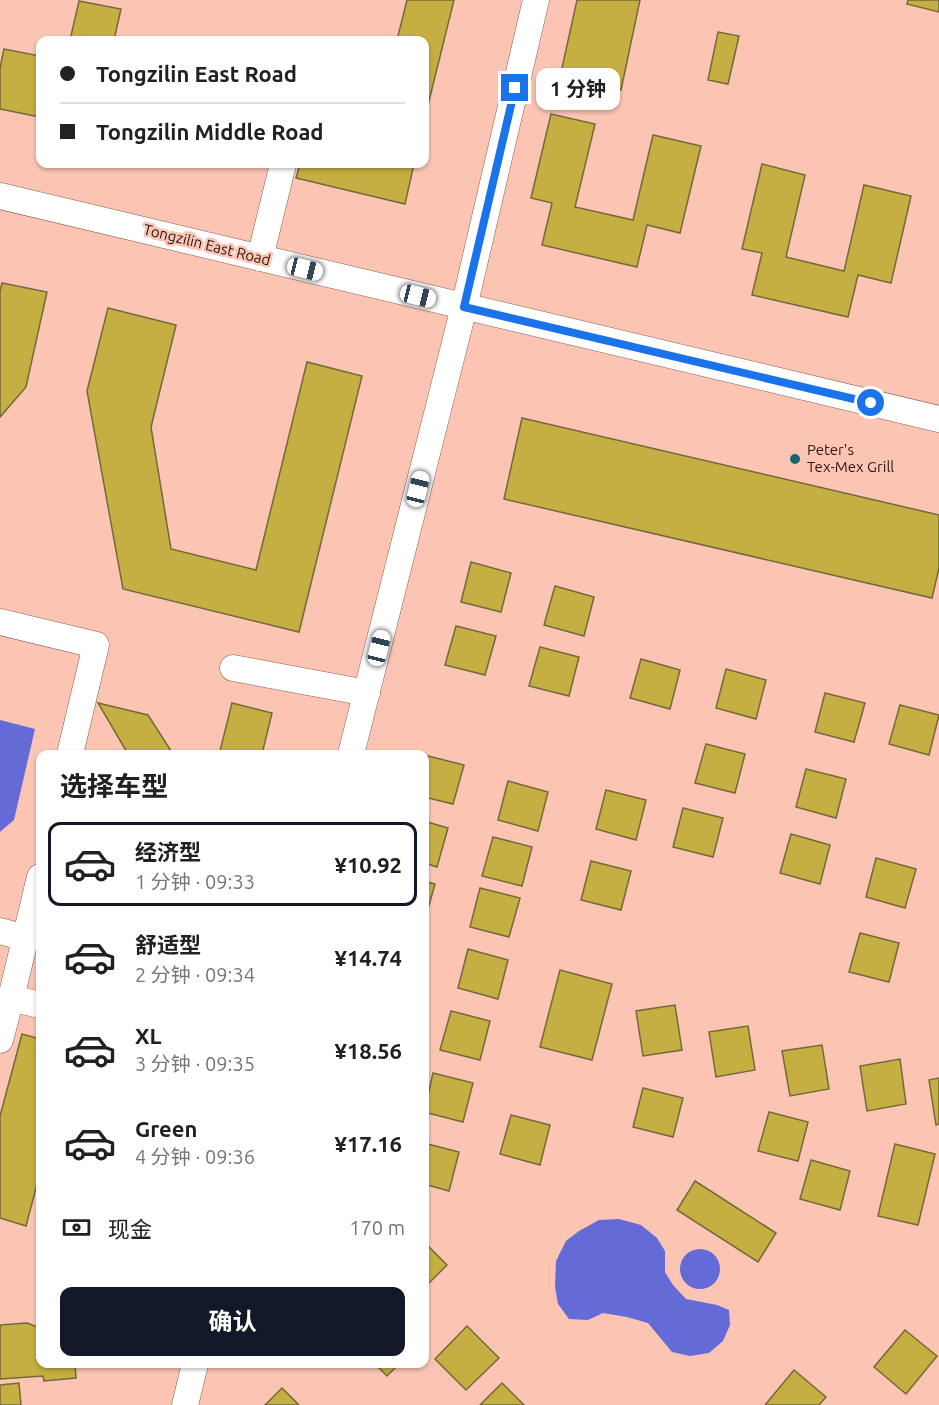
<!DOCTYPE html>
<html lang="zh">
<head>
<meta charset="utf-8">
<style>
  :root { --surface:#fff; --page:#f2f2f2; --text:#202124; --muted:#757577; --line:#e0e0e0; --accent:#111827 }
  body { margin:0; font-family:Ubuntu,"Noto Sans SC",sans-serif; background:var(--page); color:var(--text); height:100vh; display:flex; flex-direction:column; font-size:22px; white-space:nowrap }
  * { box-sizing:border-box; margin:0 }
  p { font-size:20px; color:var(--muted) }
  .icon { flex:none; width:33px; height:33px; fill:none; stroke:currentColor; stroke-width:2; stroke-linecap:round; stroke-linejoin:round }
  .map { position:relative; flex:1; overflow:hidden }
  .panel { position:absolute; left:36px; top:750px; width:393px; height:618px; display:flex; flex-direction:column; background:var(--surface); border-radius:12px; box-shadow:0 2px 4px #0004 }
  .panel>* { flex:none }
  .top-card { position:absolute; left:36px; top:36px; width:393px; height:132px; border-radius:12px; box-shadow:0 2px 4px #0004; display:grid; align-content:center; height:132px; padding:0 24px; background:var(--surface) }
  .end { position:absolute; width:27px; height:27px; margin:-14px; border:8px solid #1a73e8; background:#fff; box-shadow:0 0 0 3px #fff }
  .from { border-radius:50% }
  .bubble { position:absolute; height:42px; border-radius:12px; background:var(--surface); box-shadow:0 2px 4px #0004; font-size:20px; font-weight:700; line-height:42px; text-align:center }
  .car { position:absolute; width:18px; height:36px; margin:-18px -9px; border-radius:8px; box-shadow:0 0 4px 2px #0007; background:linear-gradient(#fff 24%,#345 0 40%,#fff 0 76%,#345 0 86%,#fff 0) }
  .top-card b { display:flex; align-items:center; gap:21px; height:57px; font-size:22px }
  .top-card b+b { border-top:2px solid var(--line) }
  .top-card i { width:15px; height:15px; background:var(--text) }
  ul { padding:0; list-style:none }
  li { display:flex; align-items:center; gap:18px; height:84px; margin:0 12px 9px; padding:0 12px; border:3px solid transparent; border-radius:12px }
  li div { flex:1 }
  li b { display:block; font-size:22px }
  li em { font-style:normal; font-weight:700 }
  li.on { border-color:var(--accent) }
  li>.icon { width:54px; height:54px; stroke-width:1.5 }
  h2 { padding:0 24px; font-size:27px; line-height:72px }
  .pay { display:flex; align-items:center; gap:15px; height:66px; padding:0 24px; font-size:22px }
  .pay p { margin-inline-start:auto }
  .cta { display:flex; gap:12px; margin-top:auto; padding:12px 24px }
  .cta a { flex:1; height:69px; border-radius:12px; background:var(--accent); color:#fff; font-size:24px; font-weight:700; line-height:69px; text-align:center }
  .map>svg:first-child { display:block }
  .water { fill:#656bd6 }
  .building { fill:#c5af42; stroke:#73693b; stroke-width:1.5 }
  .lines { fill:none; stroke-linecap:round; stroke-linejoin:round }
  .minor-casing { stroke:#8e5e50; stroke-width:27 }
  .minor { stroke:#fff; stroke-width:26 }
  .route { stroke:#1a73e8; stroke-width:8 }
  .poi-dot { fill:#1b6172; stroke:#fbc4b3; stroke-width:2 }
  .labels { text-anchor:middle; stroke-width:5; stroke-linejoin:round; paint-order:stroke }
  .street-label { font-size:15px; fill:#2b1812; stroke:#fbc4b3 }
  .poi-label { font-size:15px; fill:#2b1812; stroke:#fbc4b3; text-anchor:start }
</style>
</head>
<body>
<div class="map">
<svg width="939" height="1405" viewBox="0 0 939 1405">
  <rect width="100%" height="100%" fill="#fbc4b3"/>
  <!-- water -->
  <g class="water">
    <path d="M0 720 35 729 14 820 0 832Z"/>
    <path d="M619 1219 641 1225 657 1238 665 1251V1272L673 1285 686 1299 717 1305 729 1310 730 1325 723 1341 709 1353 690 1356 672 1352 648 1323 627 1317 603 1313 588 1320 569 1319 558 1304 555 1287 556 1261 566 1241 579 1231 599 1220Z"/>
    <circle cx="700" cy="1269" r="20"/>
  </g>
  <!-- building -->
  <g class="building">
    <path d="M407 0H454L424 121V40H397Z"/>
    <path d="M577 0H640L621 90 560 77Z"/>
    <path d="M908 0H939V12L907 4Z"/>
    <path d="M79 1 121 9 114 40H70Z"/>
    <path d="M718 32 739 36 728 84 708 80Z"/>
    <path d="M4 49 40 56V117L0 109V68Z"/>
    <path d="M551 114 595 124 575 207 633 220 653 135 701 146 680 233 647 225 637 267 542 245 552 203 531 198Z"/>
    <path d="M300 164H414L405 204 296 178Z"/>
    <path d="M762 164 805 175 786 257 844 271 864 185 911 196 891 283 858 275 848 317 752 295 762 253 742 249Z"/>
    <path d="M2 283 47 292 26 387 0 417V291Z"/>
    <path d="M108 308 176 325 151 427 171 549 256 570 307 362 362 376 299 632 123 589 87 391Z"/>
    <path d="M522 418 939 515V568L932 598 504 499Z"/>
    <path d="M471 562 511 573 501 612 461 602Z"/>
    <path d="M555 586 594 597 584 636 544 625Z"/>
    <path d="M456 626 496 636 485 675 445 665Z"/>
    <path d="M540 647 579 657 569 696 529 686Z"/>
    <path d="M641 659 680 670 670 709 630 698Z"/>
    <path d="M726 669 766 680 756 719 716 708Z"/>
    <path d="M825 693 865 703 854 742 815 732Z"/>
    <path d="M98 703 148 715 173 754H128Z"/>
    <path d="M232 703 272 713 262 754H233L220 751Z"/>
    <path d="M900 705 939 715 929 755 889 744Z"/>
    <path d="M706 744 745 754 735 793 695 783Z"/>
    <path d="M424 755 464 765 453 804 424 797Z"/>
    <path d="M806 769 846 779 836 818 796 807Z"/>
    <path d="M508 781 548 792 538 831 498 820Z"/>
    <path d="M606 790 646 800 636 840 596 829Z"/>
    <path d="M683 808 723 818 713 857 673 847Z"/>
    <path d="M424 821 448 828 437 867 424 863Z"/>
    <path d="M791 834 830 845 820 884 780 873Z"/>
    <path d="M493 837 532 847 522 886 482 876Z"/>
    <path d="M876 858 916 869 905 908 866 897Z"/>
    <path d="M591 861 631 871 621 910 581 900Z"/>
    <path d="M424 881 435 884 424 923Z"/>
    <path d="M480 888 520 898 509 937 470 927Z"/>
    <path d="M860 933 899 943 889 982 849 972Z"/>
    <path d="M468 949 508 960 498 999 458 988Z"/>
    <path d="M560 970 612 984 592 1060 540 1047Z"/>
    <path d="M675 1005 682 1050 643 1056 636 1011Z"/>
    <path d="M451 1011 490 1021 480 1060 440 1050Z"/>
    <path d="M748 1026 755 1070 716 1077 709 1032Z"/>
    <path d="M22 1034 40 1039V1173L26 1226 0 1218V1116Z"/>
    <path d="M822 1045 829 1089 790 1096 782 1051Z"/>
    <path d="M900 1059 906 1104 867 1111 860 1066Z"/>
    <path d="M433 1073 473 1083 463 1122 424 1112Z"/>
    <path d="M939 1078V1124L936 1125 929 1080Z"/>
    <path d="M643 1088 683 1098 673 1137 633 1127Z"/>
    <path d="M769 1112 808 1122 798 1161 758 1151Z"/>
    <path d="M511 1115 550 1125 540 1165 500 1154Z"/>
    <path d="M424 1143 459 1152 449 1191 424 1184Z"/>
    <path d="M895 1144 935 1154 918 1225 878 1216Z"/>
    <path d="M811 1160 850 1171 840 1210 800 1199Z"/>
    <path d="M695 1181 776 1233 758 1262 677 1210Z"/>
    <path d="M424 1242 447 1265 424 1288Z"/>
    <path d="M27 1323 40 1328V1364H75L76 1378 44 1381 43 1376 0 1379V1325Z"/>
    <path d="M467 1326 499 1358 466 1390 435 1359Z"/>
    <path d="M905 1330 937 1356 906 1394 874 1367Z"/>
    <path d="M375 1364H399L387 1376Z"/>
    <path d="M794 1370 826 1397 819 1405H765Z"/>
    <path d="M19 1383 21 1405H0V1385Z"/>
    <path d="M502 1383 524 1405H480Z"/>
    <path d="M282 1388 299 1405H265Z"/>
  </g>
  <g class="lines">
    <defs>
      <g id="minor">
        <path d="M0 196 939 419"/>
        <path d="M260 258 283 164"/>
        <path d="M0 622 96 645 70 754"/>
        <path d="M233 668 367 693"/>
        <path d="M351 754 464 307 536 0"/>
        <path d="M40 877 11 998 40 1005"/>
        <path d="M0 931 26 938"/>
        <path d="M0 1040 11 998"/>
        <path d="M185 1405 195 1364"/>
      </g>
    </defs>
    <!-- minor casing -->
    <use href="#minor" class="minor-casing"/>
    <!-- minor -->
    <use href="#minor" class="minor"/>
  </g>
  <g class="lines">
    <!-- route -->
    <path class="route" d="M515 88 464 307 871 403"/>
  </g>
  <!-- markers -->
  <circle class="poi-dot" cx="795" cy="459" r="6"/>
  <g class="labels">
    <!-- street labels -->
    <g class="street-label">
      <text transform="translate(207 245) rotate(14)" y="5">Tongzilin East Road</text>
    </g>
    <!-- poi labels -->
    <g class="poi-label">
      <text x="807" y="455">Peter's<tspan x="807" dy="17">Tex-Mex Grill</tspan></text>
    </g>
  </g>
</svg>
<i class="end from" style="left:871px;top:403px"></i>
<i class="end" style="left:515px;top:88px"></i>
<div class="bubble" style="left:536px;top:68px;width:84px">1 分钟</div>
<i class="car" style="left:305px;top:269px;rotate:104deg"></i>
<i class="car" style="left:418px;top:296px;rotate:104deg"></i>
<i class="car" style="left:418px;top:489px;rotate:14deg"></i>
<i class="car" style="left:379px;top:648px;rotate:14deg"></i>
<div class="top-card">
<b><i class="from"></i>Tongzilin East Road</b>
<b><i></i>Tongzilin Middle Road</b>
</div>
<section class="panel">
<h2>选择车型</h2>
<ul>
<li class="on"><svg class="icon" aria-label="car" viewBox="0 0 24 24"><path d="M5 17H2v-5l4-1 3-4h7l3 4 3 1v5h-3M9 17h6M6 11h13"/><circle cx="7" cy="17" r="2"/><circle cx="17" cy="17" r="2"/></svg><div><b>经济型</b><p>1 分钟 · 09:33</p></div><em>¥10.92</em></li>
<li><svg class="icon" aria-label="car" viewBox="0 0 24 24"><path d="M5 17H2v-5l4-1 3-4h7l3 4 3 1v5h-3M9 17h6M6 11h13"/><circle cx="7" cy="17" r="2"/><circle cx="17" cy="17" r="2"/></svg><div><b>舒适型</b><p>2 分钟 · 09:34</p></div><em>¥14.74</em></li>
<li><svg class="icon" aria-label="car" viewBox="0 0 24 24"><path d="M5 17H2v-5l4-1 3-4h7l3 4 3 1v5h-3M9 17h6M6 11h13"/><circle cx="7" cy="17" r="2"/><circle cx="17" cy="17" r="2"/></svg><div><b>XL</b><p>3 分钟 · 09:35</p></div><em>¥18.56</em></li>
<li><svg class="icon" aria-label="car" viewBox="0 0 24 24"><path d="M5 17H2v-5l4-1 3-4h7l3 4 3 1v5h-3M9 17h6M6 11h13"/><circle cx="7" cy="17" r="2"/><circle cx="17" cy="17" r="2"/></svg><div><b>Green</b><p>4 分钟 · 09:36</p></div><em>¥17.16</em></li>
</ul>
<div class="pay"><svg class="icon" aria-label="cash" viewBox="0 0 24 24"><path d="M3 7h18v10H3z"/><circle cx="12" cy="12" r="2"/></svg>现金<p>170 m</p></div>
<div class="cta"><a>确认</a></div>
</section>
</div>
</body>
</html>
